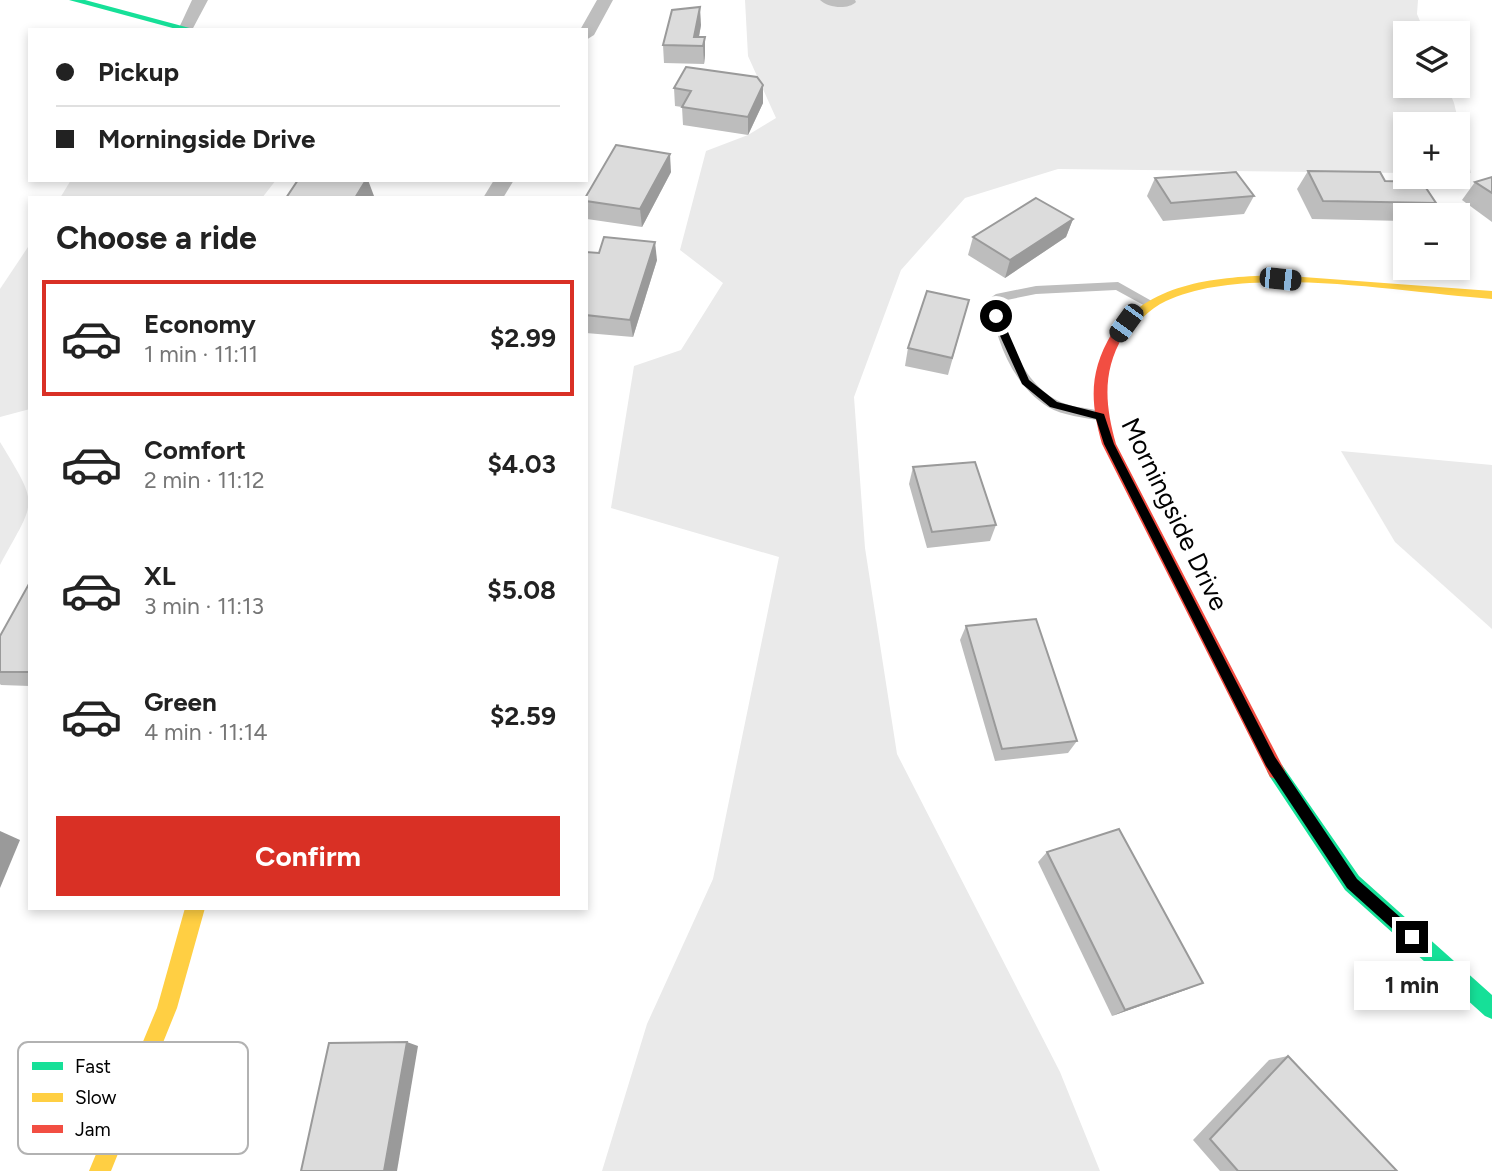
<!DOCTYPE html>
<html lang="en">
<head>
<meta charset="utf-8">
<style>
  :root { --surface:#fff; --page:#f6f6f6; --text:#222; --muted:#767676; --line:#e0e0e0; --accent:#d93025 }
  body { margin:0; font-family:Figtree,sans-serif; background:var(--page); color:var(--text); height:100vh; display:flex; flex-direction:column; font-size:26px; white-space:nowrap }
  * { box-sizing:border-box; margin:0 }
  p { font-size:23px; color:var(--muted) }
  .icon { flex:none; width:38px; height:38px; fill:none; stroke:currentColor; stroke-width:2; stroke-linecap:round; stroke-linejoin:round }
  .map { position:relative; flex:1; overflow:hidden }
  .side { position:absolute; left:28px; top:196px; width:560px; height:714px; display:flex; flex-direction:column; background:var(--surface); border-radius:0px; box-shadow:0 4px 10px #0003 }
  .side>* { flex:none }
  .top-card { position:absolute; left:28px; top:28px; width:560px; height:154px; border-radius:0px; box-shadow:0 4px 10px #0003; display:grid; align-content:center; height:154px; padding:0 28px; background:var(--surface) }
  .controls { position:absolute; left:1393px; top:21px; display:grid; gap:14px }
  .controls a { display:grid; place-items:center; width:77px; height:77px; border-radius:0px; background:var(--surface); box-shadow:0 4px 10px #0003; font-size:35px }
  .end { position:absolute; width:32px; height:32px; margin:-16px; border:9px solid #000; background:#fff; box-shadow:0 0 0 4px #fff }
  .from { border-radius:50% }
  .bubble { position:absolute; height:49px; border-radius:0px; background:var(--surface); box-shadow:0 4px 10px #0003; font-size:23px; font-weight:700; line-height:49px; text-align:center }
  .car { position:absolute; width:21px; height:42px; margin:-21px -10px; border-radius:9px; box-shadow:0 0 5px 2px #0007; background:linear-gradient(#222 24%,#8ab4d8 0 40%,#222 0 76%,#8ab4d8 0 86%,#222 0) }
  .top-card b { display:flex; align-items:center; gap:24px; height:66px; font-size:26px }
  .top-card b+b { border-top:2px solid var(--line) }
  .top-card i { width:18px; height:18px; background:var(--text) }
  ul { padding:0; list-style:none }
  li { display:flex; align-items:center; gap:21px; height:116px; margin:0 14px 10px; padding:0 14px; border:4px solid transparent; border-radius:0px }
  li div { flex:1 }
  li b { display:block; font-size:26px }
  li em { font-style:normal; font-weight:700 }
  li.on { border-color:var(--accent) }
  li>.icon { width:63px; height:63px; stroke-width:1.5 }
  h2 { padding:0 28px; font-size:32px; line-height:84px }
  .action { display:flex; gap:14px; margin-top:auto; padding:14px 28px }
  .action a { flex:1; height:80px; border-radius:0px; background:var(--accent); color:#fff; font-size:28px; font-weight:700; line-height:80px; text-align:center }
  .map>svg:first-child { display:block }
  .green { fill:#eaeaea }
  .lines { fill:none; stroke-linecap:round; stroke-linejoin:round }
  .lane { fill:#bebebe; fill-rule:evenodd }
  .street { fill:#bebebe; fill-rule:evenodd }
  .fast { fill:#16e098; fill-rule:evenodd }
  .slow { fill:#ffcf43; fill-rule:evenodd }
  .jam { fill:#f24e42; fill-rule:evenodd }
  .wall { fill:#bdbdbd }
  .shaded-wall { fill:#9a9a9a }
  .building { fill:#dcdcdc; stroke:#9a9a9a; stroke-width:2 }
  .route { fill:#000 }
  .labels { text-anchor:middle; stroke-width:5; stroke-linejoin:round; paint-order:stroke }
  .street-label { font-size:26px; fill:#000; stroke:#fff }
  .key { fill:#fff; stroke:#b2b2b2; stroke-width:2 }
  .key-label { font-size:19px; fill:#000 }
</style>
</head>
<body>
<div class="map">
<svg width="1492" height="1171" viewBox="0 0 1492 1171">
  <rect width="100%" height="100%" fill="#fff"/>
  <!-- green -->
  <g class="green">
    <path d="M745 0H1418L1417 14 1425 33H1405V86H1447L1454 103 1471 173H1458V124H1405V173L1058 169 965 198 901 270 854 397 865 548 897 754 1060 1072 1100 1171H602L647 1024 713 879 779 557 611 508 634 366 681 350 723 283 680 250 706 151 748 135 776 118 748 56Z"/>
    <path d="M71 180H276L262 198H60Z"/>
    <path d="M30 244V409L0 417V289Z"/>
    <path d="M0 442C40 508 36 498 0 565Z"/>
    <path d="M1341 451 1492 465V629L1395 542Z"/>
  </g>
  <g class="lines">
    <!-- lane -->
    <path class="lane" d="M1118 282 1157 304 1151 308 1147 307 1116 290 1036 294 1002 301C1005 338 1026 391 1066 404 1078 409 1098 407 1107 416L1101 421C1084 417 1063 416 1048 407 1012 385 994 337 990 298L996 294 1036 286Z"/>
    <!-- street -->
    <g class="street">
      <path d="M192 0H208L192 30H178Z"/>
      <path d="M597 0H613L594 35 586 40V30H580Z"/>
      <path d="M820 0H855L856 2C848 10 828 8 820 0Z"/>
      <path d="M494 180H514L503 198H483Z"/>
    </g>
    <!-- fast -->
    <g class="fast">
      <path d="M69 0H85L197 30H180Z"/>
      <path d="M1276 763 1282 765 1359 876 1492 995V1019L1485 1016 1345 890 1270 777 1267 771 1270 765Z"/>
    </g>
    <!-- slow -->
    <g class="slow">
      <path d="M1276 275 1492 291V299C1404 293 1246 263 1166 301 1149 309 1135 325 1122 339L1117 340 1111 336C1149 282 1215 277 1276 275Z"/>
      <path d="M185 908H205L177 1008 111 1171H89L157 1008Z"/>
    </g>
    <!-- jam -->
    <path class="jam" d="M1117 332 1123 336C1102 372 1105 405 1116 444L1282 765 1285 771 1282 777 1276 779 1270 777 1102 444C1090 401 1089 372 1112 333Z"/>
  </g>
  <!-- wall -->
  <g class="wall">
    <path d="M701 25 699 37H705V55L704 64 664 63 663 45Z"/>
    <path d="M763 85V103L748 135 683 125 682 107 675 106 674 88Z"/>
    <path d="M1308 171 1385 181 1436 203 1427 215H1405V221L1312 219 1297 189Z"/>
    <path d="M671 172 642 227 587 219 586 198Z"/>
    <path d="M1492 177V222L1462 200 1475 182Z"/>
    <path d="M1155 178 1254 196 1244 214 1163 221 1147 196Z"/>
    <path d="M1073 219 1066 237 1005 278 968 255 973 237Z"/>
    <path d="M586 252 657 260 633 337 586 333Z"/>
    <path d="M969 300 948 375 905 366 908 348Z"/>
    <path d="M913 467 996 525 990 541 927 548 909 484Z"/>
    <path d="M30 582V686L1 685 0 684V672Z"/>
    <path d="M966 626 1077 741 1068 753 995 761 960 640Z"/>
    <path d="M1047 852 1188 989 1112 1016 1038 862Z"/>
    <path d="M1288 1056 1397 1171H1220L1193 1140 1269 1060Z"/>
  </g>
  <!-- shaded-wall -->
  <g class="shaded-wall">
    <path d="M700 7 701 25 697 46 694 37Z"/>
    <path d="M705 37V55L704 64 703 46Z"/>
    <path d="M763 85V103L748 135V117Z"/>
    <path d="M670 154 671 172 642 227 640 209Z"/>
    <path d="M366 180H368L374 196 373 198H355Z"/>
    <path d="M1073 219 1066 237 1005 278 1010 260Z"/>
    <path d="M655 242 657 260 633 337 630 320Z"/>
    <path d="M0 831 20 840 0 888Z"/>
    <path d="M1203 983 1188 989 1112 1016 1125 1010Z"/>
    <path d="M407 1042 418 1046 397 1171H384Z"/>
  </g>
  <!-- building -->
  <g class="building">
    <path d="M700 7 694 37H705L703 46 663 45 672 10Z"/>
    <path d="M686 67 757 77 763 85 748 117 682 107 691 91 674 88Z"/>
    <path d="M616 145 670 154 640 209 586 201 585 198Z"/>
    <path d="M1308 171 1380 172 1385 181 1422 182 1436 203 1323 201Z"/>
    <path d="M1236 172 1254 196 1171 203 1155 178Z"/>
    <path d="M1492 177V193L1475 182Z"/>
    <path d="M298 180H366L355 198H286Z"/>
    <path d="M1036 198 1073 219 1010 260 973 237Z"/>
    <path d="M604 237 655 242 630 320 586 315V252L599 253Z"/>
    <path d="M927 291 969 300 952 358 908 348Z"/>
    <path d="M975 462 996 525 932 532 913 467Z"/>
    <path d="M30 582V672H0V636Z"/>
    <path d="M1036 619 1077 741 1002 749 966 626Z"/>
    <path d="M1119 829 1203 983 1125 1010 1047 852Z"/>
    <path d="M407 1042 384 1171H301L329 1043Z"/>
    <path d="M1288 1056 1397 1171H1238L1210 1139Z"/>
  </g>
  <!-- route -->
  <path class="route" d="M996 313 1001 316 1029 380 1057 402 1104 414 1114 444 1275 757 1357 879 1417 932V942H1407L1347 888 1266 766 1104 444 1096 419 1050 407 1022 384 991 316Z"/>
  <g class="labels">
    <!-- street labels -->
    <g class="street-label">
      <text transform="translate(1175 514) rotate(64)" y="9">Morningside Drive</text>
    </g>
  </g>
  <!-- legend -->
  <rect x="18" y="1042" width="230" height="112" rx="10" class="key"/>
  <rect x="32" y="1062" width="31" height="8" fill="#16e098"/>
  <rect x="32" y="1093" width="31" height="9" fill="#ffcf43"/>
  <rect x="32" y="1125" width="31" height="8" fill="#f24e42"/>
  <g class="key-label">
    <text x="75" y="1073">Fast</text>
    <text x="75" y="1104">Slow</text>
    <text x="75" y="1136">Jam</text>
  </g>
</svg>
<div class="controls">
<a><svg class="icon" aria-label="layers" viewBox="0 0 24 24"><path d="M12 4l9 5-9 5-9-5zM3 14l9 5 9-5"/></svg></a>
<a>+</a>
<a>−</a>
</div>
<i class="end from" style="left:996px;top:316px"></i>
<i class="end" style="left:1412px;top:937px"></i>
<div class="bubble" style="left:1354px;top:961px;width:116px">1 min</div>
<i class="car" style="left:1280px;top:279px;rotate:96deg"></i>
<i class="car" style="left:1126px;top:323px;rotate:216deg"></i>
<div class="top-card">
<b><i class="from"></i>Pickup</b>
<b><i></i>Morningside Drive</b>
</div>
<section class="side">
<h2>Choose a ride</h2>
<ul>
<li class="on"><svg class="icon" aria-label="car" viewBox="0 0 24 24"><path d="M5 17H2v-5l4-1 3-4h7l3 4 3 1v5h-3M9 17h6M6 11h13"/><circle cx="7" cy="17" r="2"/><circle cx="17" cy="17" r="2"/></svg><div><b>Economy</b><p>1 min · 11:11</p></div><em>$2.99</em></li>
<li><svg class="icon" aria-label="car" viewBox="0 0 24 24"><path d="M5 17H2v-5l4-1 3-4h7l3 4 3 1v5h-3M9 17h6M6 11h13"/><circle cx="7" cy="17" r="2"/><circle cx="17" cy="17" r="2"/></svg><div><b>Comfort</b><p>2 min · 11:12</p></div><em>$4.03</em></li>
<li><svg class="icon" aria-label="car" viewBox="0 0 24 24"><path d="M5 17H2v-5l4-1 3-4h7l3 4 3 1v5h-3M9 17h6M6 11h13"/><circle cx="7" cy="17" r="2"/><circle cx="17" cy="17" r="2"/></svg><div><b>XL</b><p>3 min · 11:13</p></div><em>$5.08</em></li>
<li><svg class="icon" aria-label="car" viewBox="0 0 24 24"><path d="M5 17H2v-5l4-1 3-4h7l3 4 3 1v5h-3M9 17h6M6 11h13"/><circle cx="7" cy="17" r="2"/><circle cx="17" cy="17" r="2"/></svg><div><b>Green</b><p>4 min · 11:14</p></div><em>$2.59</em></li>
</ul>
<div class="action"><a>Confirm</a></div>
</section>
</div>
</body>
</html>
